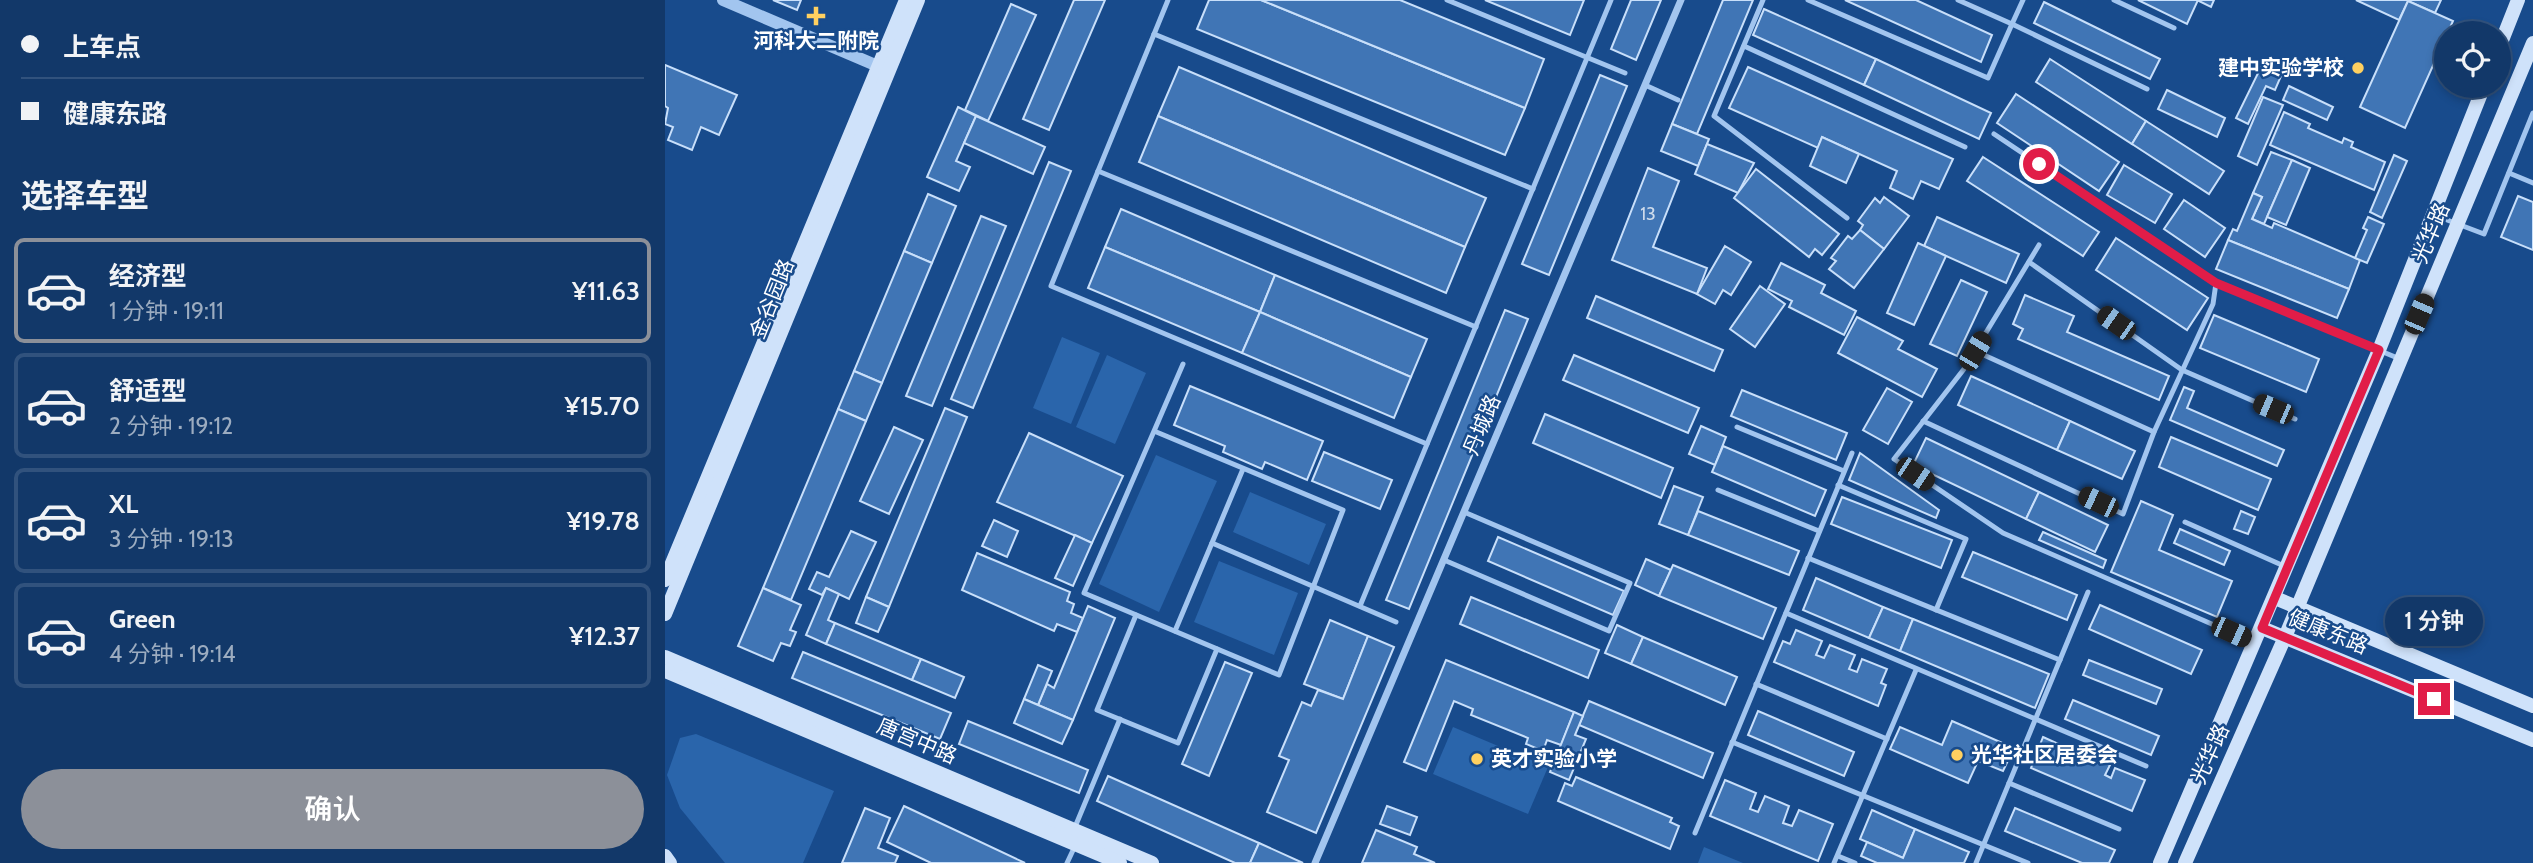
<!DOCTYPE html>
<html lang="zh">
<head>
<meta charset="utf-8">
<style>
  :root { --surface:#123869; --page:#1b3f6f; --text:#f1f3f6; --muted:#9cacc0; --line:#31527d; --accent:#8c9099 }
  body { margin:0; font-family:Cabin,"Noto Sans SC",sans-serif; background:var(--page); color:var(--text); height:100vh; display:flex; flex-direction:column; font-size:26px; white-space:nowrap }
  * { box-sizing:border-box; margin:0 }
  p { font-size:23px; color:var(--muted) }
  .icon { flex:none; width:38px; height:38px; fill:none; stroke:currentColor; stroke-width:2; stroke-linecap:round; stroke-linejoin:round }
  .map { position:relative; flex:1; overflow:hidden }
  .sheet { display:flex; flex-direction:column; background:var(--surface); width:665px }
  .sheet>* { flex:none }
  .top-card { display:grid; align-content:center; height:154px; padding:0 21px; background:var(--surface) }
  .fabs { position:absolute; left:1769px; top:21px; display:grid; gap:14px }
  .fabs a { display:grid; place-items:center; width:77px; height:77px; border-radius:50%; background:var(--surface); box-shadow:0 4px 10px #0003,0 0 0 2px var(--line); font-size:35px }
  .end { position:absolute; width:32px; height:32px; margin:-16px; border:9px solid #e11d48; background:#fff; box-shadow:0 0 0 4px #fff }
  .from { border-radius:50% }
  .bubble { position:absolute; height:49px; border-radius:24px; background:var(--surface); box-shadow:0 4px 10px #0003,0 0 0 2px var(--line); font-size:23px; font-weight:600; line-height:49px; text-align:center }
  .car { position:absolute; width:21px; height:42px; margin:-21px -10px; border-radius:9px; box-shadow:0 0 5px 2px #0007; background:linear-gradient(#222 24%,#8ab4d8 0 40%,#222 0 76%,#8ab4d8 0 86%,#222 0) }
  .top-card b { display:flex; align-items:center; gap:24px; height:66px; font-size:26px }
  .top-card b+b { border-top:2px solid var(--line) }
  .top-card i { width:18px; height:18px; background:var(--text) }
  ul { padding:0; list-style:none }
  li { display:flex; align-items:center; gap:21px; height:105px; margin:0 14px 10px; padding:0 7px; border:4px solid var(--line); border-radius:10px }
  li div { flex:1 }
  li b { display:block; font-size:26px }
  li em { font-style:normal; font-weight:600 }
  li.active { border-color:var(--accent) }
  li>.icon { width:63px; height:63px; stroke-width:1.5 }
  h2 { padding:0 21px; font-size:32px; line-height:84px }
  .cta { display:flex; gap:14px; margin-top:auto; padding:14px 21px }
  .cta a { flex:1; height:80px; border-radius:42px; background:var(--accent); color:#fff; font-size:28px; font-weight:600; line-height:80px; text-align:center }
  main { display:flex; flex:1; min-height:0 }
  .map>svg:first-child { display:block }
  .green { fill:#2a65ab }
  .building { fill:#4075b5; stroke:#c8dffa; stroke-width:2 }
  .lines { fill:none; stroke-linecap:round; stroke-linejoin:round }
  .service { stroke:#a2c5ef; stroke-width:5 }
  .minor { stroke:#a2c5ef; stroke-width:7 }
  .tertiary { stroke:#a2c5ef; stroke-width:12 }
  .secondary { stroke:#cfe2fa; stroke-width:14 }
  .route { stroke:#e11d48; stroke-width:9 }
  .poi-dot { fill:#ffd060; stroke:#184b8c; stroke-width:2.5 }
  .labels { text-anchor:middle; stroke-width:5; stroke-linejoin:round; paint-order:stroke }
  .number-label { font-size:18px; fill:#cfdcec }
  .poi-label { font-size:21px; font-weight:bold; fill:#fff; stroke:#184b8c; text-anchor:start }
  .street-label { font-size:21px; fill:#fff; stroke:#184b8c }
</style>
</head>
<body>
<main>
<section class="sheet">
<div class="top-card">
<b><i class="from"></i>上车点</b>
<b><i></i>健康东路</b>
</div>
<h2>选择车型</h2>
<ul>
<li class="active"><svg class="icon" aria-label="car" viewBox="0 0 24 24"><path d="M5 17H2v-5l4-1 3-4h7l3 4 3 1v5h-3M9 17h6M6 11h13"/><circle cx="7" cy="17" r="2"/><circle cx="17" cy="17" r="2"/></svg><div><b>经济型</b><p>1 分钟 · 19:11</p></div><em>¥11.63</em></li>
<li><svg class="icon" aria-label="car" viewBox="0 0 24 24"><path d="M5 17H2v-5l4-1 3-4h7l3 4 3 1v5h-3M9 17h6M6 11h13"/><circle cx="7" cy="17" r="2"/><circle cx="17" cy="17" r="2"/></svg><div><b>舒适型</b><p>2 分钟 · 19:12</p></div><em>¥15.70</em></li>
<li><svg class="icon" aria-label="car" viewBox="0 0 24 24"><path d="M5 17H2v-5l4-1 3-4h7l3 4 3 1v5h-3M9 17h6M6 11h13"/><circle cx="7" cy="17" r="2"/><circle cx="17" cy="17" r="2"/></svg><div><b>XL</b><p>3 分钟 · 19:13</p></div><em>¥19.78</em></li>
<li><svg class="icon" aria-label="car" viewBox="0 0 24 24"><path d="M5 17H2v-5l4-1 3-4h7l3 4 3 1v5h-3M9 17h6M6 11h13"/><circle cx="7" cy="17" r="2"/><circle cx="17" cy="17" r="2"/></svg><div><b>Green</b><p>4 分钟 · 19:14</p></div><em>¥12.37</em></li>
</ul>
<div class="cta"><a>确认</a></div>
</section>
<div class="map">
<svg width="1868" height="863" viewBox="0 0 1868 863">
  <rect width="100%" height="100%" fill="#184b8c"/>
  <!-- green -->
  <g class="green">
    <path d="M397 337 435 353 406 424 368 408Z"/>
    <path d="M442 355 481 373 450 444 411 427Z"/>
    <path d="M491 455 552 481 494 612 434 584Z"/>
    <path d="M585 492 661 524 644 565 568 532Z"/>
    <path d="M554 561 633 593 609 655 529 622Z"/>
    <path d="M788 727 883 767 863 814 768 774Z"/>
    <path d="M31 734 169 791 138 863H60L15 808 2 775 15 738Z"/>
    <path d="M1039 847 1078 863H1033Z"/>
  </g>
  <!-- building -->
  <g class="building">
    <path d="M108 0H136L132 10Z"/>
    <path d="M409 0H440L384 130 358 119Z"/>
    <path d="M544 0H596L860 108 840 155 532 29Z"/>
    <path d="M596 0H735L879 59 860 108Z"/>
    <path d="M820 0H919L905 35Z"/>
    <path d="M966 0H996L971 60 946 49Z"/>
    <path d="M1058 0H1088L1032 134 1007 124Z"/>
    <path d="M1180 0H1251L1327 35 1316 62Z"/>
    <path d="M1473 0H1533L1522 24Z"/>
    <path d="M1532 0H1549L1546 7Z"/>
    <path d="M1691 0H1776L1770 13 1743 1 1734 20Z"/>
    <path d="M1743 1 1788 21 1740 128 1695 107Z"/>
    <path d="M1379 2 1495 59 1485 79 1369 23Z"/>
    <path d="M346 4 371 15 323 121 300 110Z"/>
    <path d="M1099 9 1211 59 1199 85 1088 35Z"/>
    <path d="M1211 59 1326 113 1314 139 1199 85Z"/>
    <path d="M1385 59 1481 121 1467 144 1371 82Z"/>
    <path d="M0 65 72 95 54 135 36 127 27 150 3 140 8 127 0 124 3 108 0 106Z"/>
    <path d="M514 67 821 198 800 247 493 116Z"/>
    <path d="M1083 67 1288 159 1274 189 1256 181 1248 199 1225 188 1232 171 1157 137 1153 148 1064 108Z"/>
    <path d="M1596 67 1616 76 1610 90 1601 86 1583 124 1571 118Z"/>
    <path d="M935 75 962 86 884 275 857 264Z"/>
    <path d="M1624 86 1668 107 1662 120 1618 100Z"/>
    <path d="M1502 90 1560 118 1552 137 1493 109Z"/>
    <path d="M1351 94 1454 162 1434 191 1332 123Z"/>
    <path d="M1598 97 1618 105 1592 165 1573 156Z"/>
    <path d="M293 107 311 116 291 161 305 167 294 191 262 177Z"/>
    <path d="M1619 112 1645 124 1643 128 1677 143 1679 138 1688 142 1686 147 1720 162 1709 190 1605 145Z"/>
    <path d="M311 116 380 147 368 174 299 143Z"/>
    <path d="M493 116 800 247 781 293 474 162Z"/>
    <path d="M1481 121 1559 171 1544 194 1467 144Z"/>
    <path d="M1007 124 1044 139 1033 166 996 151Z"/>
    <path d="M1157 137 1194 154 1181 183 1145 166Z"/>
    <path d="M1042 144 1089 163 1073 193 1030 174Z"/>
    <path d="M1606 152 1627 160 1599 224 1587 219 1597 197 1588 193Z"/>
    <path d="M1729 155 1742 161 1717 218 1705 212Z"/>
    <path d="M1318 157 1434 232 1418 256 1302 181Z"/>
    <path d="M1627 160 1645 168 1621 225 1602 217Z"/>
    <path d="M384 162 406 171 308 408 286 399Z"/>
    <path d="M1459 165 1507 194 1490 223 1442 195Z"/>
    <path d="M983 168 1014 181 988 247 1042 268 1032 294 947 260Z"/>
    <path d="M1091 169 1174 234 1157 255 1150 249 1144 257 1069 198Z"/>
    <path d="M1588 193 1597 197 1587 219 1607 228 1609 223 1695 260 1684 289 1563 240 1568 229 1572 231Z"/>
    <path d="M263 194 291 206 267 263 239 251Z"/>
    <path d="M1853 196 1868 202V250L1836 237Z"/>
    <path d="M1219 197 1244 216 1219 249 1195 230 1198 225 1193 221 1210 198 1215 203Z"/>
    <path d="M1519 200 1560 228 1540 257 1499 229Z"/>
    <path d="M456 209 610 275 595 312 440 247Z"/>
    <path d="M316 216 341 226 267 406 241 396Z"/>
    <path d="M1272 217 1354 254 1341 283 1259 246Z"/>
    <path d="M1703 217 1719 224 1702 263 1690 258 1702 230 1698 228Z"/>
    <path d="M1195 230 1219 249 1189 288 1164 269 1171 261 1166 258 1183 236 1187 239Z"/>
    <path d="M1451 238 1543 298 1522 330 1431 270Z"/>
    <path d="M1563 240 1684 289 1672 318 1551 269Z"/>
    <path d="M1253 243 1281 256 1249 325 1222 313Z"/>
    <path d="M1060 246 1086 262 1066 295 1058 290 1050 304 1032 294Z"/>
    <path d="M440 247 595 312 577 353 423 288Z"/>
    <path d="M239 251 267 263 217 383 189 371Z"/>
    <path d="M1116 263 1160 285 1156 293 1191 311 1179 335 1124 307 1127 301 1103 289Z"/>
    <path d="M610 275 762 339 746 377 595 312Z"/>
    <path d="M1296 280 1322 292 1292 356 1265 344Z"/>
    <path d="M1095 286 1120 304 1090 347 1065 329Z"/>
    <path d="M1360 295 1409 316 1402 332 1504 376 1494 400 1353 339 1358 329 1348 324Z"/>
    <path d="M931 296 1058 350 1049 371 922 318Z"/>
    <path d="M840 310 863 319 744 609 721 600Z"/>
    <path d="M595 312 746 377 729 418 577 353Z"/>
    <path d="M1549 315 1654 359 1641 392 1535 348Z"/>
    <path d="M1192 317 1238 341 1233 349 1272 369 1257 397 1173 353Z"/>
    <path d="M909 355 1034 408 1023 433 898 380Z"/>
    <path d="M189 371 217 383 201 421 173 409Z"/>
    <path d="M1306 376 1405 421 1392 450 1293 405Z"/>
    <path d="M525 386 658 441 642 480 600 462 597 469 558 452 560 446 509 425Z"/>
    <path d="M1519 387 1529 391 1522 408 1619 450 1612 466 1505 420Z"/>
    <path d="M1222 388 1247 402 1223 444 1198 430Z"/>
    <path d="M1077 390 1182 433 1171 460 1066 416Z"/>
    <path d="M280 408 302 417 224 607 201 597Z"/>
    <path d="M173 409 201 421 126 600 98 588Z"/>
    <path d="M880 414 1008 468 996 498 868 443Z"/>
    <path d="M1405 421 1470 451 1457 479 1392 450Z"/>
    <path d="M1036 426 1061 437 1050 465 1024 454Z"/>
    <path d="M229 427 258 440 224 514 195 501Z"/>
    <path d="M364 433 458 476 427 543 332 502Z"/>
    <path d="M1506 437 1606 479 1593 510 1494 467Z"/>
    <path d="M1261 438 1374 492 1361 519 1248 465Z"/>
    <path d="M1058 446 1161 490 1150 516 1047 472Z"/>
    <path d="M659 452 727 480 715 509 647 481Z"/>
    <path d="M1195 453 1274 510 1271 518 1184 480Z"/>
    <path d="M1009 486 1038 497 1023 535 994 524Z"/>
    <path d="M1374 492 1443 525 1430 552 1361 519Z"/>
    <path d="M1177 497 1287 540 1276 568 1166 524Z"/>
    <path d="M1476 501 1508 515 1494 550 1567 581 1552 617 1446 572Z"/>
    <path d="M1033 511 1134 551 1124 575 1023 535Z"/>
    <path d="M1576 511 1590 517 1583 534 1569 529Z"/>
    <path d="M329 520 353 531 342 557 317 546Z"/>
    <path d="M1515 529 1565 551 1559 565 1509 543Z"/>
    <path d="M186 531 211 542 184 599 161 588 157 595 144 589 152 572 164 577Z"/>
    <path d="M1378 532 1441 560 1438 568 1374 540Z"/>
    <path d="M410 535 427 543 408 586 390 578Z"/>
    <path d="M833 537 959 591 948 615 823 561Z"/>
    <path d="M1308 552 1412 595 1402 620 1297 577Z"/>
    <path d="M312 553 405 592 402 601 409 604 406 613 418 618 412 632 392 624 389 631 297 590Z"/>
    <path d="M981 559 1006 570 994 596 970 585Z"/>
    <path d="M1008 565 1111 608 1098 639 994 596Z"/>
    <path d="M1151 578 1218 607 1204 638 1138 610Z"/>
    <path d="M98 588 136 605 125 630 131 632 125 646 116 643 108 661 73 646Z"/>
    <path d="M161 588 174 594 163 620 170 623 161 644 141 635Z"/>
    <path d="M201 597 224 607 213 632 191 623Z"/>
    <path d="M806 597 934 650 923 678 795 624Z"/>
    <path d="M1435 605 1537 650 1526 674 1424 629Z"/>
    <path d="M423 606 450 618 408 720 373 705 382 684 389 688Z"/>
    <path d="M1218 607 1248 619 1235 651 1204 638Z"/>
    <path d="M1248 619 1384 674 1370 708 1235 651Z"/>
    <path d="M665 620 703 636 678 699 639 684Z"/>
    <path d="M170 623 256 659 247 680 161 644Z"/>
    <path d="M952 625 978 637 966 664 940 653Z"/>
    <path d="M1131 630 1157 641 1151 655 1159 658 1165 645 1190 655 1184 669 1192 672 1197 659 1222 669 1216 683 1221 685 1213 706 1109 662 1118 641 1125 644Z"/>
    <path d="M703 636 729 647 651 833 602 812 624 760 614 756 637 702 646 706 653 690 678 699Z"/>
    <path d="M978 637 1072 677 1060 705 966 664Z"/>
    <path d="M138 652 286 713 275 739 127 678Z"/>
    <path d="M256 659 299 677 290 698 247 680Z"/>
    <path d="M781 660 909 712 896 745 882 740 878 751 861 744 863 738 806 715 808 709 789 701 761 771 739 762Z"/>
    <path d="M1424 660 1497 689 1491 704 1418 675Z"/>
    <path d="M560 662 587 673 544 776 517 764Z"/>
    <path d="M373 665 387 671 373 705 359 699Z"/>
    <path d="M359 699 408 720 397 744 349 723Z"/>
    <path d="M1408 700 1494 736 1486 755 1400 719Z"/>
    <path d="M924 701 1048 753 1038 778 914 725Z"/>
    <path d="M1093 711 1189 752 1179 776 1083 735Z"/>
    <path d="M909 712 918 716 910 735 921 739 904 780 885 772Z"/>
    <path d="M303 721 423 770 414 793 294 744Z"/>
    <path d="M1287 721 1349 748 1338 771 1313 761 1303 783 1225 749 1235 727 1277 745Z"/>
    <path d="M1378 737 1409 751 1405 761 1410 762 1414 752 1445 765 1440 775 1446 778 1450 768 1480 780 1467 811 1366 768Z"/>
    <path d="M443 776 594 843 585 863H570L432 801Z"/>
    <path d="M911 777 1007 818 1005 822 1014 826 1005 849 893 801 900 783 907 786Z"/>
    <path d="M1060 780 1091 793 1085 809 1093 812 1100 796 1124 806 1118 823 1127 826 1134 810 1168 824 1153 861 1045 816Z"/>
    <path d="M239 806 360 863H266L222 842Z"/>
    <path d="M722 806 752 817 745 835 715 824Z"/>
    <path d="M200 808 225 818 213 848 233 856 230 863H177Z"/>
    <path d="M1350 808 1450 850 1444 863H1417L1340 831Z"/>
    <path d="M1207 810 1250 829 1238 858 1195 839Z"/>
    <path d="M1250 829 1304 852 1299 863H1212L1196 856 1202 842 1238 858Z"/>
    <path d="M711 830 752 847 749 854 770 863H697Z"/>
    <path d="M594 843 638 863H585Z"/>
  </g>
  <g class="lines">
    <!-- service -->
    <g class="service">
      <path d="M503 0 386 286 762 444"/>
      <path d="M782 0 960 73"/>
      <path d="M1098 0 1049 116 1182 218"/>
      <path d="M1143 0 1323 78 1347 24 1482 89"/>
      <path d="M1293 0 1347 24 1358 0"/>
      <path d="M1449 0 1509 28"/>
      <path d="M489 34 868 189"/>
      <path d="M1079 46 1300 147"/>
      <path d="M980 85 1013 100"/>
      <path d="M1329 134 1551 283 1735 359"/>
      <path d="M433 171 811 327"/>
      <path d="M1844 173 1868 183"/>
      <path d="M1769 215 1819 234 1868 113"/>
      <path d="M1374 245 1299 369 1229 459 1338 533 1588 642"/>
      <path d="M1364 262 1517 370 1630 419"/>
      <path d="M1310 351 1489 432"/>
      <path d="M1258 421 1458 514 1489 432 1548 304 1551 283"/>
      <path d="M1072 427 1179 471"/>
      <path d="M489 431 678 510 614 675 419 593 518 364"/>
      <path d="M1173 485 1301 539 1271 610"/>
      <path d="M1053 490 1154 531"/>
      <path d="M1520 522 1619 566"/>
      <path d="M547 543 731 622"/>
      <path d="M1143 558 1395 660"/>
      <path d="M779 560 944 631 965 583 799 512"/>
      <path d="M695 606 946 0"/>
      <path d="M1121 613 1481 766"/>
      <path d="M471 615 432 710 513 743 552 649"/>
      <path d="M510 631 578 469"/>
      <path d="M1091 684 1222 739"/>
      <path d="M1067 742 1363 863"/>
      <path d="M1344 783 1454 829"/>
      <path d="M410 827 455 719"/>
      <path d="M1030 833 1187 453"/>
      <path d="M1173 856 1190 863"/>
      <path d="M402 863 410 846"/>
      <path d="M1169 863 1251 670"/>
      <path d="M1311 863 1423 592"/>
    </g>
    <!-- minor -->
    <path class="minor" d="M650 863 1016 0"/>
    <!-- tertiary -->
    <path class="tertiary" d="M58 0 222 70"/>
    <!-- secondary -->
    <g class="secondary">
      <path d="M1834 48 1853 0"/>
      <path d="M0 580 241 0"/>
      <path d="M1610 598 1868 706"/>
      <path d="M0 614 253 0"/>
      <path d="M1597 628 1868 740"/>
      <path d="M0 657 487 863"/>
      <path d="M0 671 455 863"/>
      <path d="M0 856 5 863"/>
      <path d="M1495 863 1714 350 1819 86"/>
      <path d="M1520 863 1620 637 1868 43"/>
    </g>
  </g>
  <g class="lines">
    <!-- route -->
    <path class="route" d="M1374 164 1551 283 1714 350 1597 628 1769 699"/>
  </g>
  <!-- markers -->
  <g class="poi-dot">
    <path d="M147.5 5.5h7v7h7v7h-7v7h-7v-7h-7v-7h7z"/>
    <circle cx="1693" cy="68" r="7"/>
    <circle cx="1292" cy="755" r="7"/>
    <circle cx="812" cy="759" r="7"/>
  </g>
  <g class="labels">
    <!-- number labels -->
    <g class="number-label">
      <text x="983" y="220">13</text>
    </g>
    <!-- poi labels -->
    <g class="poi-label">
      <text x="151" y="48" text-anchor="middle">河科大二附院</text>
      <text x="1679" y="75" text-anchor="end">建中实验学校</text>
      <text x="1306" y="762">光华社区居委会</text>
      <text x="826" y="766">英才实验小学</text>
    </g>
    <!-- street labels -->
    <g class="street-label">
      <text transform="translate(1766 233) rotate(-67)" y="7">光华路</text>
      <text transform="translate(107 299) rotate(-68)" y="7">金谷园路</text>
      <text transform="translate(817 425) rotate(-67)" y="7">丹城路</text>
      <text transform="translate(1663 632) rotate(22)" y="7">健康东路</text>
      <text transform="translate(252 741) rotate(23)" y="7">唐宫中路</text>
      <text transform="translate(1545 754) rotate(-66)" y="7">光华路</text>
    </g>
  </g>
</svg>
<div class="fabs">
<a><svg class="icon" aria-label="locate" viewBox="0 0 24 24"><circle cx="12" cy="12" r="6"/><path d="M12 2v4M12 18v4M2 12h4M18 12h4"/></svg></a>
</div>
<i class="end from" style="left:1374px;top:164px"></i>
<i class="end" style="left:1769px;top:699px"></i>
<div class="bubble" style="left:1720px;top:597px;width:98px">1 分钟</div>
<i class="car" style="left:1754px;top:314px;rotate:23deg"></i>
<i class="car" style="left:1451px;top:323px;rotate:305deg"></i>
<i class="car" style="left:1310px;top:351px;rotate:31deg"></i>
<i class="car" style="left:1608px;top:409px;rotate:293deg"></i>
<i class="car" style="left:1250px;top:474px;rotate:124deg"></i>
<i class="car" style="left:1433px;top:502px;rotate:295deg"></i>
<i class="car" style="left:1566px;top:632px;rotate:114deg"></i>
</div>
</main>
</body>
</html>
